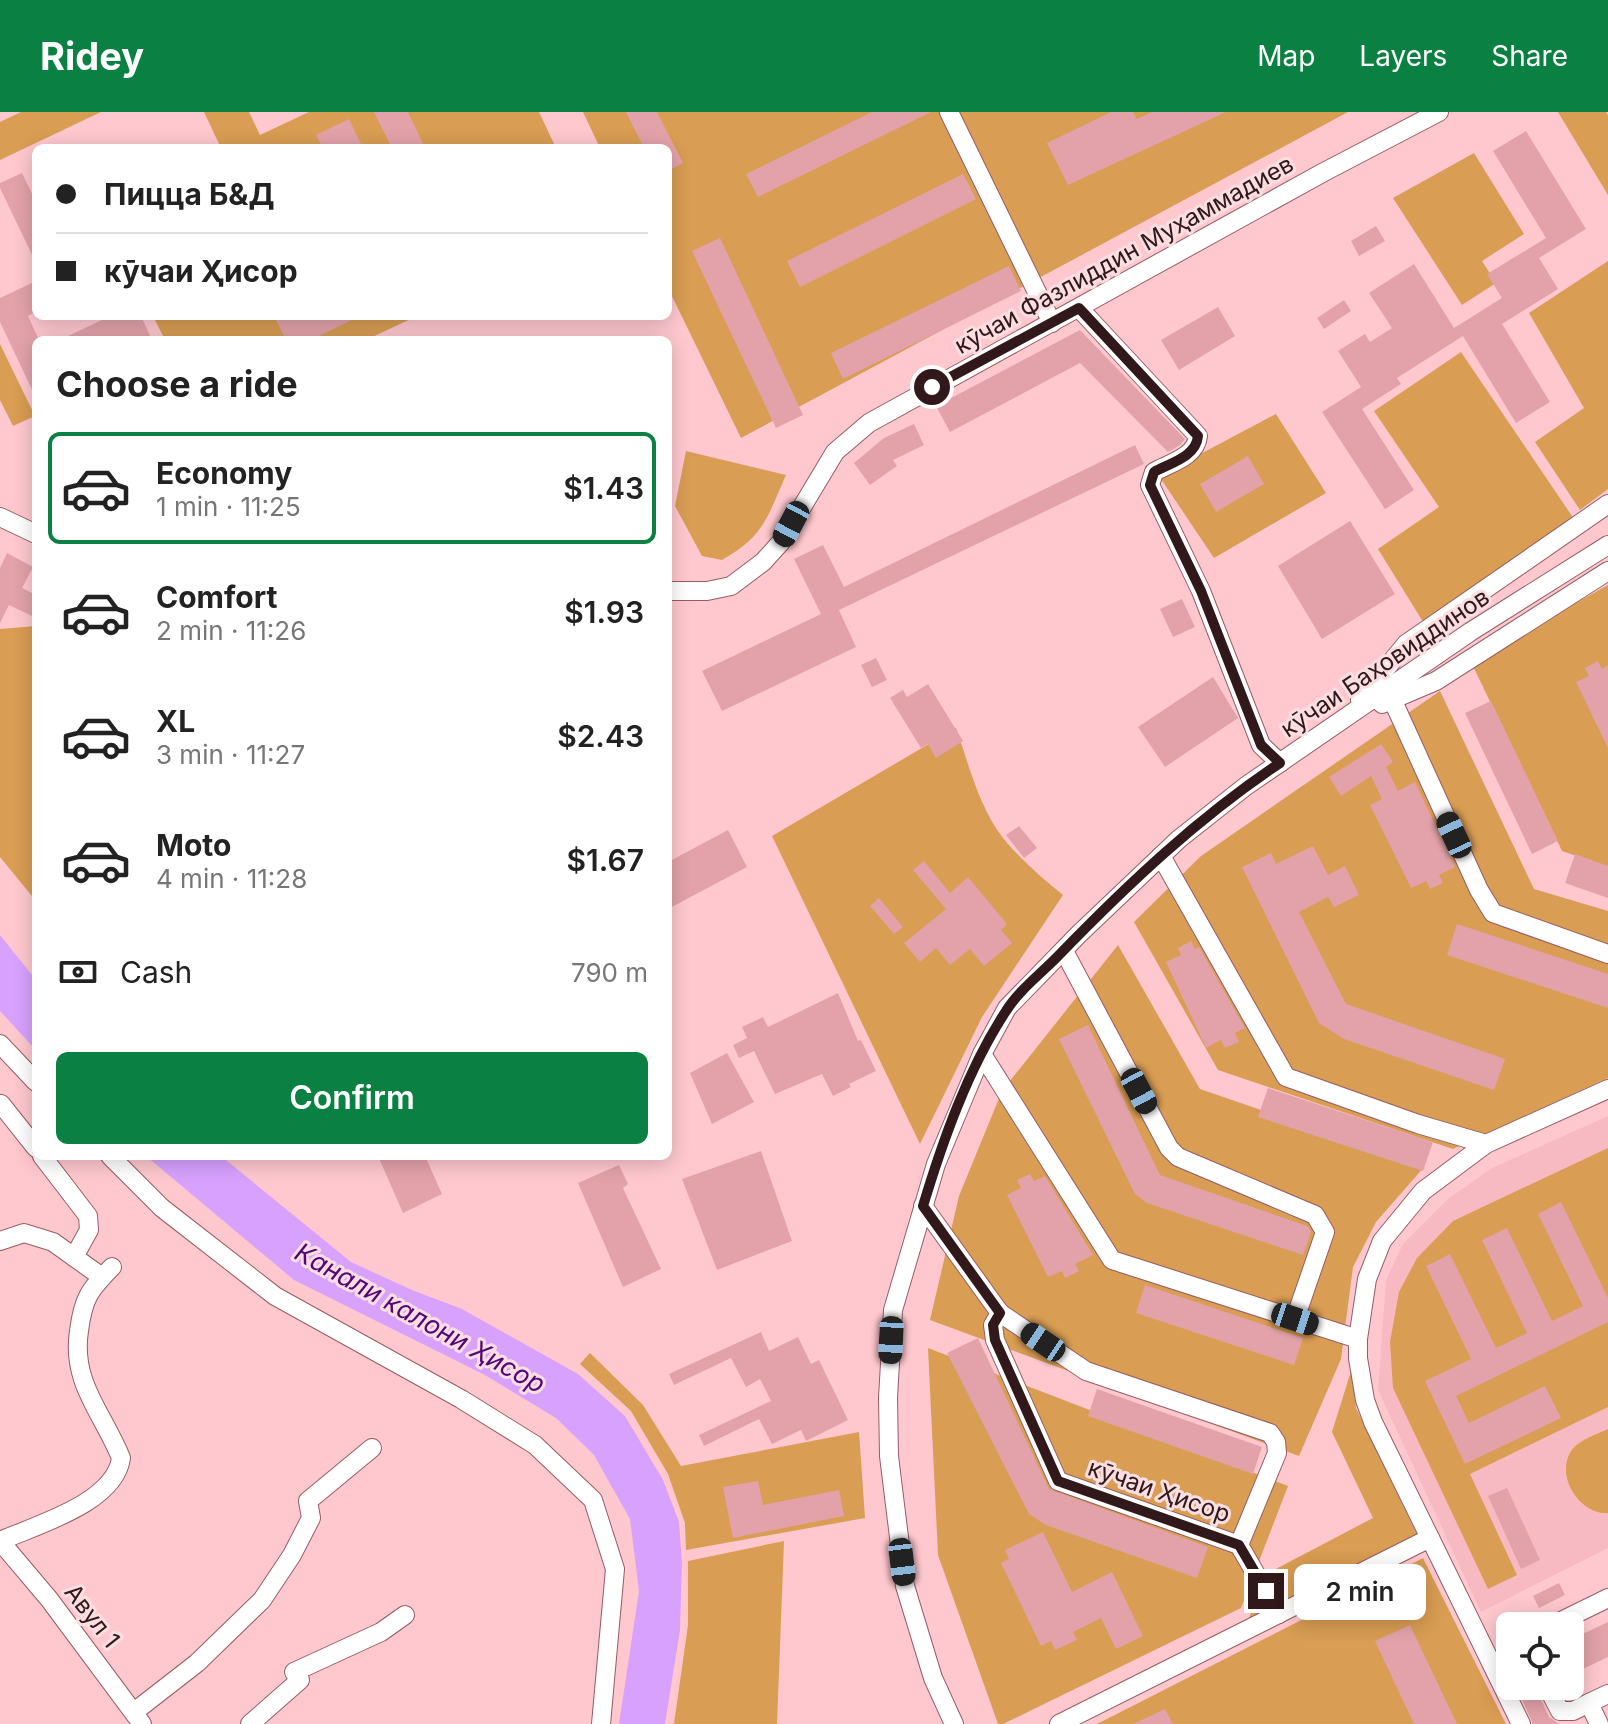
<!DOCTYPE html>
<html lang="en">
<head>
<meta charset="utf-8">
<style>
  :root { --surface:#fff; --page:#f6f6f6; --text:#222; --muted:#767676; --line:#e0e0e0; --accent:#0b8043 }
  body { margin:0; font-family:Inter,sans-serif; background:var(--page); color:var(--text); height:100vh; display:flex; flex-direction:column; font-size:30px; white-space:nowrap }
  * { box-sizing:border-box; margin:0 }
  p { font-size:26px; color:var(--muted) }
  .icon { flex:none; width:44px; height:44px; fill:none; stroke:currentColor; stroke-width:2; stroke-linecap:round; stroke-linejoin:round }
  .map { position:relative; flex:1; overflow:hidden }
  .drawer { position:absolute; left:32px; top:224px; width:640px; height:824px; display:flex; flex-direction:column; background:var(--surface); border-radius:12px; box-shadow:0 4px 20px #0003 }
  .drawer>* { flex:none }
  .banner { position:absolute; left:32px; top:32px; width:640px; height:176px; border-radius:12px; box-shadow:0 4px 20px #0003; display:grid; align-content:center; height:176px; padding:0 24px; background:var(--surface) }
  .fabs { position:absolute; left:1496px; top:1500px; display:grid; gap:16px }
  .fabs a { display:grid; place-items:center; width:88px; height:88px; border-radius:12px; background:var(--surface); box-shadow:0 4px 20px #0003; font-size:40px }
  .end { position:absolute; width:36px; height:36px; margin:-18px; border:10px solid #30181b; background:#fff; box-shadow:0 0 0 4px #fff }
  .from { border-radius:50% }
  .bubble { position:absolute; height:56px; border-radius:12px; background:var(--surface); box-shadow:0 4px 20px #0003; font-size:26px; font-weight:600; line-height:56px; text-align:center }
  .car { position:absolute; width:24px; height:48px; margin:-24px -12px; border-radius:10px; box-shadow:0 0 6px 2px #0007; background:linear-gradient(#222 24%,#8ab4d8 0 40%,#222 0 76%,#8ab4d8 0 86%,#222 0) }
  .banner b { display:flex; align-items:center; gap:28px; height:76px; font-size:30px }
  .banner b+b { border-top:2px solid var(--line) }
  .banner i { width:20px; height:20px; background:var(--text) }
  ul { padding:0; list-style:none }
  li { display:flex; align-items:center; gap:24px; height:112px; margin:0 16px 12px; padding:0 8px; border:4px solid transparent; border-radius:12px }
  li div { flex:1 }
  li b { display:block; font-size:30px }
  li em { font-style:normal; font-weight:600 }
  li.on { border-color:var(--accent) }
  li>.icon { width:72px; height:72px; stroke-width:1.5 }
  h2 { padding:0 24px; font-size:36px; line-height:96px }
  .pay { display:flex; align-items:center; gap:20px; height:88px; padding:0 24px; font-size:30px }
  .pay p { margin-inline-start:auto }
  .button { display:flex; gap:16px; margin-top:auto; padding:16px 24px }
  .button a { flex:1; height:92px; border-radius:12px; background:var(--accent); color:#fff; font-size:32px; font-weight:600; line-height:92px; text-align:center }
  header { display:flex; align-items:center; gap:48px; box-sizing:border-box; height:112px; padding:0 40px; background:var(--accent); color:#fff }
  header strong { font-size:38px }
  nav { display:flex; gap:44px; margin-inline-start:auto; font-size:28px }
  .map>svg:first-child { display:block }
  .built { fill:#f7bac2 }
  .green { fill:#d99d53 }
  .water { fill:#d8a1fe }
  .building { fill:#e3a2aa }
  .lines { fill:none; stroke-linecap:round; stroke-linejoin:round }
  .minor-casing { stroke:#965c64; stroke-width:20 }
  .minor { stroke:#fff; stroke-width:18 }
  .route { stroke:#30181b; stroke-width:10 }
  .labels { text-anchor:middle; stroke-width:6; stroke-linejoin:round; paint-order:stroke }
  .street-label { font-size:24px; fill:#30181b; stroke:#fadee1 }
  .water-label { font-size:26px; font-style:italic; fill:#540577; stroke:#fadee1 }
</style>
</head>
<body>
<header>
<strong>Ridey</strong>
<nav><a>Map</a><a>Layers</a><a>Share</a></nav>
</header>
<div class="map">
<svg width="1608" height="1612" viewBox="0 0 1608 1612">
  <rect width="100%" height="100%" fill="#ffc8cf"/>
  <!-- built -->
  <path class="built" d="M1608 1004V1436L1481 1500 1378 1278 1386 1168 1403 1132 1448 1087 1492 1056Z"/>
  <!-- green -->
  <g class="green">
    <path d="M21 0H101L0 48V10Z"/>
    <path d="M204 0H249L260 23 309 0H539L556 36H221Z"/>
    <path d="M583 0H1348L741 326 668 176V36H600Z"/>
    <path d="M1558 0H1606L1608 3V83Z"/>
    <path d="M1474 41 1524 122 1482 149 1496 171 1462 193 1393 86Z"/>
    <path d="M1608 149V377L1580 398 1535 330 1584 296 1529 201Z"/>
    <path d="M153 204H417L366 228H165Z"/>
    <path d="M0 232 35 304 13 314 0 288Z"/>
    <path d="M1461 240 1574 407 1425 513 1378 437 1439 395 1374 299Z"/>
    <path d="M1276 302 1326 381 1214 446 1159 364Z"/>
    <path d="M686 339 786 363C767 406 764 424 722 448L702 444 675 394Z"/>
    <path d="M1608 473V755L1562 739 1471 550Z"/>
    <path d="M36 514V789L0 745V517Z"/>
    <path d="M1440 579 1534 777 1608 799V966L1453 1037 1218 958 1134 810 1201 744Z"/>
    <path d="M956 616C969 653 979 695 1003 726 1021 748 1041 765 1063 783L982 905 920 1032 772 724Z"/>
    <path d="M1118 833 1200 977 1425 1054 1376 1110 1353 1155 1341 1247 1299 1344 930 1208 959 1084 1002 979Z"/>
    <path d="M1608 1036V1295L1470 1362 1517 1463 1488 1477 1393 1276 1390 1230 1399 1180 1417 1146 1453 1109Z"/>
    <path d="M928 1236 1288 1374 1241 1496 1003 1612H998L938 1443Z"/>
    <path d="M590 1241 643 1293 681 1354 859 1320 865 1406 686 1438 685 1411 668 1362 631 1299 580 1252Z"/>
    <path d="M1352 1256 1356 1296 1417 1422 1249 1506 1266 1462 1373 1406 1332 1320Z"/>
    <path d="M1608 1317V1401C1581 1403 1556 1366 1570 1341 1577 1328 1596 1323 1608 1317Z"/>
    <path d="M784 1429 777 1612H674L688 1513V1449Z"/>
    <path d="M1423 1446 1506 1612H1097Z"/>
  </g>
  <!-- water -->
  <g class="water">
    <path d="M0 823 36 868V938L0 899Z"/>
    <path d="M146 1044H221L351 1150 412 1178 462 1197 578 1262 625 1304 663 1368 679 1410 682 1451 680 1518 665 1612H619L639 1479 630 1407 594 1343 556 1306 485 1263 294 1168Z"/>
  </g>
  <!-- building -->
  <g class="building">
    <path d="M374 0H408L425 36H392Z"/>
    <path d="M626 0H657L683 51 668 59V36H644Z"/>
    <path d="M872 0H931L758 85 746 62Z"/>
    <path d="M1111 0H1133L1137 7 1152 0H1226L1068 73 1047 31Z"/>
    <path d="M349 7 363 36H323L316 23Z"/>
    <path d="M1526 19 1586 117 1539 146 1558 177 1502 212 1550 290 1516 311 1463 224 1397 266 1401 272 1362 297 1414 378 1385 397 1322 300 1361 275 1338 239 1365 222 1370 230 1392 216 1369 181 1414 152 1454 216 1502 186 1487 162 1546 126 1493 39Z"/>
    <path d="M22 61 36 90V151L0 76V71Z"/>
    <path d="M963 62 976 87 800 175 787 149Z"/>
    <path d="M1376 114 1385 129 1359 144 1351 129Z"/>
    <path d="M720 126 803 303 776 316 692 139Z"/>
    <path d="M1009 154 1021 179 843 267 831 241Z"/>
    <path d="M36 169V200L28 204 39 228H36V286L0 210V186Z"/>
    <path d="M1344 188 1351 199 1324 217 1317 206Z"/>
    <path d="M1218 195 1235 224 1179 258 1161 228Z"/>
    <path d="M110 204H141L152 228H60Z"/>
    <path d="M274 204H360L311 228H286Z"/>
    <path d="M1080 218 1185 327 1180 333 1168 340 1080 251 950 320 936 294Z"/>
    <path d="M914 312 924 333 893 348 897 354 870 373 854 351 884 326Z"/>
    <path d="M1135 333 1144 352 839 498 856 535 722 599 702 559 821 502 794 447 823 433 844 475Z"/>
    <path d="M1248 344 1264 372 1216 400 1200 372Z"/>
    <path d="M1350 409 1395 482 1322 527 1278 454Z"/>
    <path d="M7 441 33 455 22 476 36 483V506L9 493 0 511V456Z"/>
    <path d="M1182 487 1195 515 1173 525 1160 497Z"/>
    <path d="M876 546 887 568 872 575 861 553Z"/>
    <path d="M1598 549 1602 557 1608 553V636L1576 570 1589 564 1585 556Z"/>
    <path d="M1213 565 1238 606 1165 655 1138 615Z"/>
    <path d="M928 572 963 629 936 646 928 632 921 636 890 586 903 578 907 585Z"/>
    <path d="M1491 589 1558 729 1532 742 1465 601Z"/>
    <path d="M1381 632 1393 650 1386 655 1398 679 1415 670 1455 755 1439 763 1443 771 1430 777 1426 769 1411 776 1370 693 1382 687 1371 664 1341 684 1329 665Z"/>
    <path d="M1019 714 1037 736 1024 746 1006 723Z"/>
    <path d="M728 718 747 755 668 797V750Z"/>
    <path d="M1313 734 1328 763 1345 754 1359 783 1334 795 1328 785 1299 800 1346 892 1505 947 1494 978 1344 927 1319 911 1242 755 1271 741 1276 752Z"/>
    <path d="M1575 742 1608 754V786L1565 771Z"/>
    <path d="M924 749 950 781 968 765 1007 812 1001 818 1012 831 984 854 970 837 950 853 936 836 920 850 904 831 946 797 913 758Z"/>
    <path d="M879 786 903 815 894 822 870 794Z"/>
    <path d="M1457 812 1608 862V896L1447 843Z"/>
    <path d="M1191 829 1195 837 1199 835 1245 916 1235 921 1239 930 1225 936 1221 928 1206 936 1166 850 1181 843 1178 836Z"/>
    <path d="M838 881 858 929 861 928 876 959 849 972 851 975 833 984 822 962 775 982 754 939 739 946 733 933 747 926 742 915 763 905 768 915Z"/>
    <path d="M1088 913 1160 1063 1307 1114 1311 1120 1303 1143 1147 1091 1135 1082 1059 927Z"/>
    <path d="M727 941 754 990 712 1012 690 961Z"/>
    <path d="M1268 976 1433 1030 1423 1059 1258 1005Z"/>
    <path d="M761 1039 792 1129 717 1158 682 1067Z"/>
    <path d="M378 1044H425L442 1082 403 1101Z"/>
    <path d="M619 1053 628 1072 623 1076 661 1157 623 1175 578 1071Z"/>
    <path d="M1030 1062 1034 1069 1045 1064 1093 1143 1075 1152 1079 1159 1065 1166 1062 1159 1048 1165 1007 1083 1021 1076 1017 1068Z"/>
    <path d="M1561 1090 1608 1186V1210L1456 1284 1469 1311 1545 1274 1561 1306 1465 1352 1425 1269 1471 1247 1426 1154 1450 1142 1496 1236 1527 1221 1482 1128 1507 1116 1552 1209 1583 1194 1538 1102Z"/>
    <path d="M1145 1173 1303 1226 1294 1253 1136 1201Z"/>
    <path d="M761 1220 769 1239 798 1225 811 1252 819 1248 848 1308 806 1329 801 1318 772 1332 759 1307 704 1334 699 1323 771 1289 760 1267 746 1275 731 1246 674 1273 669 1262Z"/>
    <path d="M978 1226 1049 1377 1208 1435 1197 1466 1046 1413 1029 1402 947 1241Z"/>
    <path d="M1097 1277 1262 1335 1253 1362 1088 1304Z"/>
    <path d="M758 1369 763 1393 839 1378 844 1404 733 1426 723 1375Z"/>
    <path d="M1507 1376 1540 1448 1521 1457 1488 1384Z"/>
    <path d="M1043 1420 1072 1480 1112 1460 1143 1524 1116 1537 1101 1506 1073 1520 1077 1528 1055 1538 1051 1529 1041 1534 1001 1451 1009 1447 1005 1438Z"/>
    <path d="M1559 1471 1565 1483 1539 1496 1533 1484Z"/>
    <path d="M1608 1510V1545L1570 1563V1528Z"/>
    <path d="M1410 1513 1457 1612H1414L1375 1529Z"/>
    <path d="M1516 1574H1535L1549 1605 1559 1612H1533Z"/>
    <path d="M1165 1597 1173 1612H1133Z"/>
  </g>
  <g class="lines">
    <defs>
      <g id="minor">
        <path d="M949 0 1052 211"/>
        <path d="M1079 196 1198 324C1196 345 1170 351 1154 360L1150 373 1201 479 1261 633 1280 651"/>
        <path d="M0 405 36 422"/>
        <path d="M668 479H707L731 474 763 450 781 430 835 340 869 311 1324 60 1439 0"/>
        <path d="M1392 587 1479 778 1493 801 1608 842"/>
        <path d="M1360 588 1406 532 1608 392"/>
        <path d="M1382 592 1436 569 1608 459"/>
        <path d="M1161 744 1286 965 1418 1012 1486 1032"/>
        <path d="M1064 839 1169 1036 1178 1045 1315 1103 1325 1120 1295 1207"/>
        <path d="M0 932 36 970"/>
        <path d="M982 942 1112 1148 1358 1227"/>
        <path d="M1 992 36 1036"/>
        <path d="M42 1044 88 1104 89 1118 74 1145"/>
        <path d="M110 1044 162 1096 275 1184 461 1287 535 1333 593 1388 615 1457 601 1612"/>
        <path d="M923 1094 1000 1201 993 1213 995 1228 1058 1369 1239 1433 1279 1502"/>
        <path d="M0 1129 24 1121 53 1130 102 1165"/>
        <path d="M1000 1201 1086 1259 1270 1321 1276 1330 1277 1341 1239 1433"/>
        <path d="M1430 1426 1521 1612"/>
        <path d="M0 1429C36 1413 115 1391 121 1346 103 1301 71 1271 79 1219 83 1187 89 1178 112 1155"/>
        <path d="M0 1429 49 1487 142 1612"/>
        <path d="M1551 1514 1608 1486"/>
        <path d="M1547 1574 1560 1599H1573L1589 1591"/>
        <path d="M134 1600 197 1551 262 1488 292 1443 311 1406 308 1389 372 1336"/>
        <path d="M250 1612 300 1568 294 1560 381 1520 405 1503"/>
        <path d="M954 1612 933 1566 905 1474 889 1344 888 1286 893 1198 936 1052 982 942 1007 896 1079 822 1179 727 1246 674 1470 520 1608 433"/>
        <path d="M1059 1612 1430 1426 1373 1310 1365 1288 1358 1246V1227L1367 1167 1382 1129 1423 1079 1486 1032 1608 977"/>
        <path d="M1599 1612 1589 1591 1608 1582"/>
      </g>
    </defs>
    <!-- minor casing -->
    <use href="#minor" class="minor-casing"/>
    <!-- minor -->
    <use href="#minor" class="minor"/>
  </g>
  <g class="lines">
    <!-- route -->
    <path class="route" d="M932 275 1079 196 1198 324C1196 345 1170 351 1154 360L1150 373 1201 479 1261 633 1280 651C1199 705 1128 772 1060 842 1043 860 1019 878 1006 899 968 957 943 1028 923 1094L1000 1201 993 1213 995 1228 1058 1369 1239 1433 1266 1479"/>
  </g>
  <g class="labels">
    <!-- street labels -->
    <g class="street-label">
      <text transform="translate(1124 143) rotate(-29)" y="8">кӯчаи Фазлиддин Муҳаммадиев</text>
      <text transform="translate(1385 551) rotate(-34)" y="8">кӯчаи Баҳовиддинов</text>
      <text transform="translate(1159 1379) rotate(19)" y="8">кӯчаи Ҳисор</text>
      <text transform="translate(92 1504) rotate(52)" y="8">Авул 1</text>
    </g>
    <!-- water labels -->
    <g class="water-label">
      <text transform="translate(420 1206) rotate(29)" y="9">Канали калони Ҳисор</text>
    </g>
  </g>
</svg>
<div class="fabs">
<a><svg class="icon" aria-label="locate" viewBox="0 0 24 24"><circle cx="12" cy="12" r="6"/><path d="M12 2v4M12 18v4M2 12h4M18 12h4"/></svg></a>
</div>
<i class="end from" style="left:932px;top:275px"></i>
<i class="end" style="left:1266px;top:1479px"></i>
<div class="bubble" style="left:1294px;top:1452px;width:132px">2 min</div>
<i class="car" style="left:791px;top:412px;rotate:208deg"></i>
<i class="car" style="left:1454px;top:723px;rotate:335deg"></i>
<i class="car" style="left:1139px;top:979px;rotate:152deg"></i>
<i class="car" style="left:1295px;top:1207px;rotate:108deg"></i>
<i class="car" style="left:891px;top:1228px;rotate:183deg"></i>
<i class="car" style="left:1043px;top:1230px;rotate:304deg"></i>
<i class="car" style="left:902px;top:1450px;rotate:173deg"></i>
<div class="banner">
<b><i class="from"></i>Пицца Б&amp;Д</b>
<b><i></i>кӯчаи Ҳисор</b>
</div>
<section class="drawer">
<h2>Choose a ride</h2>
<ul>
<li class="on"><svg class="icon" aria-label="car" viewBox="0 0 24 24"><path d="M5 17H2v-5l4-1 3-4h7l3 4 3 1v5h-3M9 17h6M6 11h13"/><circle cx="7" cy="17" r="2"/><circle cx="17" cy="17" r="2"/></svg><div><b>Economy</b><p>1 min · 11:25</p></div><em>$1.43</em></li>
<li><svg class="icon" aria-label="car" viewBox="0 0 24 24"><path d="M5 17H2v-5l4-1 3-4h7l3 4 3 1v5h-3M9 17h6M6 11h13"/><circle cx="7" cy="17" r="2"/><circle cx="17" cy="17" r="2"/></svg><div><b>Comfort</b><p>2 min · 11:26</p></div><em>$1.93</em></li>
<li><svg class="icon" aria-label="car" viewBox="0 0 24 24"><path d="M5 17H2v-5l4-1 3-4h7l3 4 3 1v5h-3M9 17h6M6 11h13"/><circle cx="7" cy="17" r="2"/><circle cx="17" cy="17" r="2"/></svg><div><b>XL</b><p>3 min · 11:27</p></div><em>$2.43</em></li>
<li><svg class="icon" aria-label="car" viewBox="0 0 24 24"><path d="M5 17H2v-5l4-1 3-4h7l3 4 3 1v5h-3M9 17h6M6 11h13"/><circle cx="7" cy="17" r="2"/><circle cx="17" cy="17" r="2"/></svg><div><b>Moto</b><p>4 min · 11:28</p></div><em>$1.67</em></li>
</ul>
<div class="pay"><svg class="icon" aria-label="cash" viewBox="0 0 24 24"><path d="M3 7h18v10H3z"/><circle cx="12" cy="12" r="2"/></svg>Cash<p>790 m</p></div>
<div class="button"><a>Confirm</a></div>
</section>
</div>
</body>
</html>
